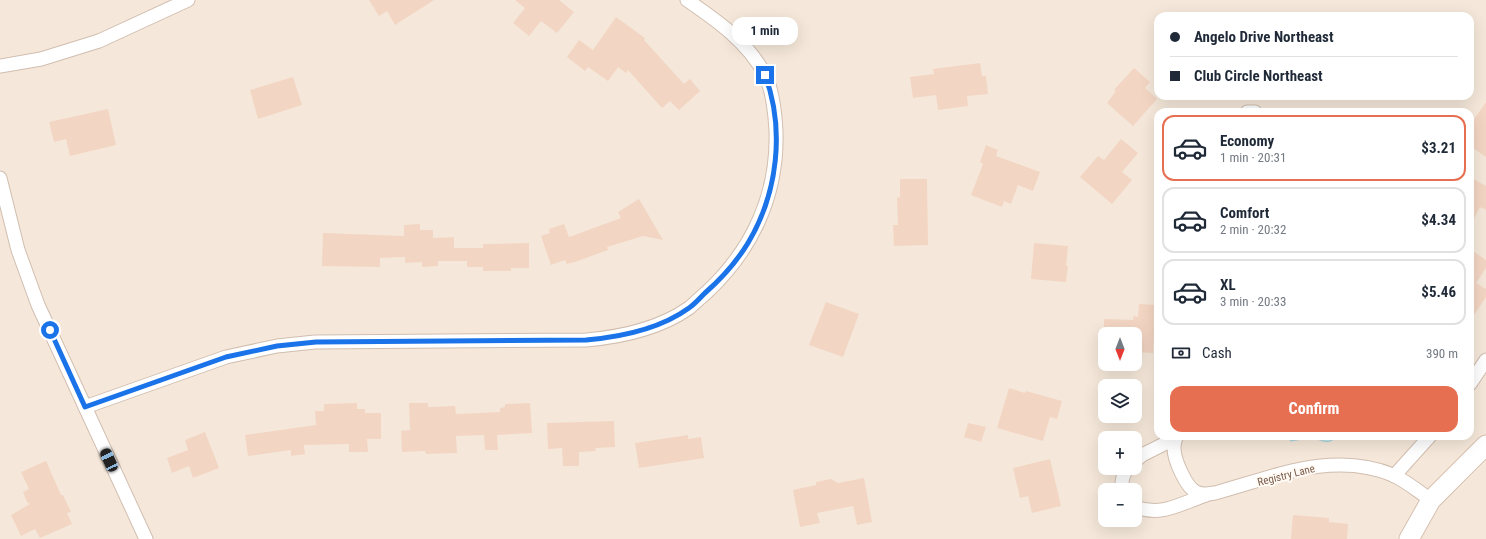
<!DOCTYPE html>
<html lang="en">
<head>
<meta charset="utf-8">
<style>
  :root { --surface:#fff; --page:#f2f2f3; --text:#1f2937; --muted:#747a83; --line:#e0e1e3; --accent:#e76f51 }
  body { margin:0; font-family:"Roboto Condensed",sans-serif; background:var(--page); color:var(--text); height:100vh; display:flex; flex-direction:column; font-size:15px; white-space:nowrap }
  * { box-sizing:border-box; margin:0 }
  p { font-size:13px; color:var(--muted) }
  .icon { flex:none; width:22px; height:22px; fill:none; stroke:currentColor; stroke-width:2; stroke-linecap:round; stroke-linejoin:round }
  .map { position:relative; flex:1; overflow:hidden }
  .panel { position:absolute; left:1154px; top:108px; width:320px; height:332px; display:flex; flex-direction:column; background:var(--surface); border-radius:12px; box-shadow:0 4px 16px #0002 }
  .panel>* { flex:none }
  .top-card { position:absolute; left:1154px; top:12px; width:320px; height:88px; border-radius:12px; box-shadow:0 4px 16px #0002; display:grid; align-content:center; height:88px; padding:0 16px; background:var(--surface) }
  .needle { width:26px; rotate:180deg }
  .controls { position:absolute; left:1098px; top:327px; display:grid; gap:8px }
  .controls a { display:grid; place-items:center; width:44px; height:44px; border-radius:8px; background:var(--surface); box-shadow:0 4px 16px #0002; font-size:20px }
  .end { position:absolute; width:18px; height:18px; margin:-9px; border:5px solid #1a73e8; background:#fff; box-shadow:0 0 0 2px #fff }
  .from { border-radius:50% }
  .bubble { position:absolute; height:28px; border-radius:12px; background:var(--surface); box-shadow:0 4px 16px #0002; font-size:13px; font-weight:700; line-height:28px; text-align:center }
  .car { position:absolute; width:12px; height:24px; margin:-12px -6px; border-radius:5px; box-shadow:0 0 3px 1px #0007; background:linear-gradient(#222 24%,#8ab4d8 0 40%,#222 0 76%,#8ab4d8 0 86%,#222 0) }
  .top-card b { display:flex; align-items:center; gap:14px; height:38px; font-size:15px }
  .top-card b+b { border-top:1px solid var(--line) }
  .top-card i { width:10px; height:10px; background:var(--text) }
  ul { padding:7px 0 0; list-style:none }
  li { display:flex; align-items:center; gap:12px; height:66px; margin:0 8px 6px; padding:0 8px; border:2px solid var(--line); border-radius:12px }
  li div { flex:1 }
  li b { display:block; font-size:15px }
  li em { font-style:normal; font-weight:700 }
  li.on { border-color:var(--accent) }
  li>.icon { width:36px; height:36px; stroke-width:1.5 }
  .pay { display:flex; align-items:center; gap:10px; height:44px; padding:0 16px; font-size:15px }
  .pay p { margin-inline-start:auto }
  .primary-button { display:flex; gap:8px; margin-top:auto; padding:8px 16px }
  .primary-button a { flex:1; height:46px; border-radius:12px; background:var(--accent); color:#fff; font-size:16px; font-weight:700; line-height:46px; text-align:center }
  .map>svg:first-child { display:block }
  .residential { fill:#f5e8da; fill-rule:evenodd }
  .water { fill:url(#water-ripples); stroke:#a5d3da }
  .building { fill:#f3d5c3 }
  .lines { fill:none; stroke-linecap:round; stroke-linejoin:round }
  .street-casing { stroke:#d1beb0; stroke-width:15 }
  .secondary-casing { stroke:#d6c0b0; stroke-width:21 }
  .street { stroke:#fff; stroke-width:13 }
  .secondary { stroke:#fff; stroke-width:19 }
  .route { stroke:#1a73e8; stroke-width:5 }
  .labels { text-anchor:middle; stroke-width:4; stroke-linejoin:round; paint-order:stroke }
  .street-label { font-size:11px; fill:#7a5c4d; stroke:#fffaf3 }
</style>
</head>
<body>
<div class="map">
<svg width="1486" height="539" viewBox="0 0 1486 539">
  <defs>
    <pattern id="water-ripples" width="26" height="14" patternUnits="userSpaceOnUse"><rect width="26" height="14" fill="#bfe3e8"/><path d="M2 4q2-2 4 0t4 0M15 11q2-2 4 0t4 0" fill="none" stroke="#a0bbbe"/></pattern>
  </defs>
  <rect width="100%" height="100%" fill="#fdf6ec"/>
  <!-- residential -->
  <path class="residential" d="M0 0H1486V539H0ZM1158 16H1470V96H1158ZM1158 112H1470V436H1158ZM1105 334H1135V364H1105ZM1105 386H1135V416H1105ZM1105 438H1135V468H1105ZM1105 490H1135V520H1105Z"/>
  <!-- water -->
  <path class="water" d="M1285 436H1338C1325 447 1324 439 1311 438 1305 438 1297 440 1291 441Z"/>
  <!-- building -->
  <g class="building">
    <path d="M369 0H434L395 25 387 11 379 16Z"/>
    <path d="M515 0H559L574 12 557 33 541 21 529 36 513 23 525 8Z"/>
    <path d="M616 17 645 38 644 40 684 84 690 79 700 91 679 110 670 101 662 108 628 70 626 73 618 67 608 81 588 67 585 71 567 57 579 40 593 50Z"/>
    <path d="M980 63 982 76H986L988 94 967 96 968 106 938 110 936 95 913 98 910 77 934 74 933 69Z"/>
    <path d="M1134 68 1150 82 1145 88 1157 99 1133 126 1107 103 1116 91 1114 90Z"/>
    <path d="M293 77 302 105 258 119 250 90Z"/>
    <path d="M1486 102V157L1470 146V125Z"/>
    <path d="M108 109 116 145 70 156 66 139 54 142 49 122Z"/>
    <path d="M1121 139 1138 153 1122 172 1132 180 1112 204 1080 177 1098 156 1104 160Z"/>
    <path d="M986 145 998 150 996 156 1040 172 1033 191 1018 185 1011 204 1004 201 1002 207 971 195 983 164 980 162Z"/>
    <path d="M1470 177 1486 186V210L1480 207 1470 226Z"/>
    <path d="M900 179H927L928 245 894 246 893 225H898L897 198 900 197Z"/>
    <path d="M639 199 663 240 643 236 607 247 608 250 575 262 567 264 565 260 551 265 541 236 550 233 549 229 564 224 569 237 621 218 618 212Z"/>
    <path d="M420 224V230H433V238L454 237V248H483V244L529 243V268H511V271H483V267H467V261H438V266L422 267V262L405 263V257L380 258V267L322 266 323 233 404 236V225Z"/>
    <path d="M1034 243 1068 246 1066 266H1068L1066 282 1031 279Z"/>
    <path d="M1470 249 1486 260V268L1476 283 1486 289V297L1470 321Z"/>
    <path d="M826 302 859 314 843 357 809 345Z"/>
    <path d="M1139 304 1156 305 1153 353 1135 352V334H1104V319L1133 320 1134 316 1138 317Z"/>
    <path d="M1009 388 1025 393 1026 391 1062 401 1057 419 1050 417 1043 441 997 428Z"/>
    <path d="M357 403V409H365V413H381V439H367L368 452H349V444L304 445 305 454 291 456V450L248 456 245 435 316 425 315 411H324V404Z"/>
    <path d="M409 403H428V407L455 406 456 414 500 412V408L505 407V404L530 403 532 433 497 435 498 450H485L484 435 456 436 457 453 426 454 425 451 402 452 401 431 410 430Z"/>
    <path d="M614 421 615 447 595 448 596 451 579 452V466H563L562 448 548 449 547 423Z"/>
    <path d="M968 423 986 427 981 442 964 437Z"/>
    <path d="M205 432 219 468 193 478 189 466 172 473 167 458 188 450 185 440Z"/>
    <path d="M688 435V439L701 437 704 458 639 468 635 443Z"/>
    <path d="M1050 459 1061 506 1032 513 1028 496 1020 498 1013 468Z"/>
    <path d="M46 461 61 495H63L71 512 67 513 72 524 40 538 35 529 21 536 11 515 30 504 27 502 23 492 29 489 21 472Z"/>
    <path d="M864 478 872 522 857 525 853 506 817 513 820 523 800 527 793 490 816 485V482L831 479 838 483Z"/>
    <path d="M1293 515 1329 518V522L1348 524 1347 539H1291Z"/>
  </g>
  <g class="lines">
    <defs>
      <g id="street">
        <path d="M0 66 41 59 99 41 188 0"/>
        <path d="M1247 112H1255"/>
        <path d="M0 178 18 250 38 305 146 539"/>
        <path d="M1470 384 1486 360"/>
        <path d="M85 407 226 357 277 346 315 342 586 340C621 337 659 329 689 308 695 303 701 297 707 292 753 249 778 194 776 131 775 112 773 91 765 75 748 42 716 20 687 0"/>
        <path d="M1176 436C1175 440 1174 444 1174 448 1174 460 1186 487 1196 492 1202 495 1209 494 1215 493 1273 477 1334 450 1393 475 1406 481 1419 492 1431 500"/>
        <path d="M1135 461 1142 455 1176 438"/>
        <path d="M1394 476 1430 436"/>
        <path d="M1122 490C1121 481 1123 476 1127 468"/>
        <path d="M1135 507C1163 517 1181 503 1206 495"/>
      </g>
      <path id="secondary" d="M1409 539 1431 500 1486 445"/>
    </defs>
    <!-- street casing -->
    <use href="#street" class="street-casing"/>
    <!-- secondary casing -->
    <use href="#secondary" class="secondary-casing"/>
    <!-- street -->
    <use href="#street" class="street"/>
    <!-- secondary -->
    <use href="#secondary" class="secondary"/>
  </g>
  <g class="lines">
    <!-- route -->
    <path class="route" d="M50 330 85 407 226 357 277 346 316 342 586 340C621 337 660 329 689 308 695 304 700 298 705 293 721 279 737 261 748 243 778 193 785 129 765 75"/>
  </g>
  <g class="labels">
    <!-- street labels -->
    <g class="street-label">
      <text transform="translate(1286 475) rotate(-14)" y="4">Registry Lane</text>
    </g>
  </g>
</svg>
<div class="controls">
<a><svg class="needle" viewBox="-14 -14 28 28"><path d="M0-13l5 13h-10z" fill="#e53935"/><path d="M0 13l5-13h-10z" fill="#747a83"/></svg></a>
<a><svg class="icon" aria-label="layers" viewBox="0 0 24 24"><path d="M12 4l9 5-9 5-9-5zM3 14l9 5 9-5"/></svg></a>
<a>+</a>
<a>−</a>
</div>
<i class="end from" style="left:50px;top:330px"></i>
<i class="end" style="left:765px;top:75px"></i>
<div class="bubble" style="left:732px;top:17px;width:66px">1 min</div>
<i class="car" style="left:109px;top:460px;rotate:335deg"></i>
<div class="top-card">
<b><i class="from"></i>Angelo Drive Northeast</b>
<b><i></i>Club Circle Northeast</b>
</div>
<section class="panel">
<ul>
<li class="on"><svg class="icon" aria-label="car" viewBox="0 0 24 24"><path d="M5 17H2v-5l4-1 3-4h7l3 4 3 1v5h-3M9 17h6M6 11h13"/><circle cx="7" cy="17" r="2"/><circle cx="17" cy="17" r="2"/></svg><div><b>Economy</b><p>1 min · 20:31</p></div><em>$3.21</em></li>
<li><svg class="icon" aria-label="car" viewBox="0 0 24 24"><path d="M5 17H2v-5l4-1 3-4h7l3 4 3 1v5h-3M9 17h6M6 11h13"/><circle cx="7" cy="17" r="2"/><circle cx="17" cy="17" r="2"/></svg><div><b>Comfort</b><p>2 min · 20:32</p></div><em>$4.34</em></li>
<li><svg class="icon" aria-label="car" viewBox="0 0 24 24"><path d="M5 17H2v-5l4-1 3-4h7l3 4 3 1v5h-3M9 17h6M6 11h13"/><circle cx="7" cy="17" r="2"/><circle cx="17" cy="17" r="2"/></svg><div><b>XL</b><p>3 min · 20:33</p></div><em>$5.46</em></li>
</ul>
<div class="pay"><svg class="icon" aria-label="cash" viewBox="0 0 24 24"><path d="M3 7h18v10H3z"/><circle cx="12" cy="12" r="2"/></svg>Cash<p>390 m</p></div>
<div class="primary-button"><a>Confirm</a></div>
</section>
</div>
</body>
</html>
